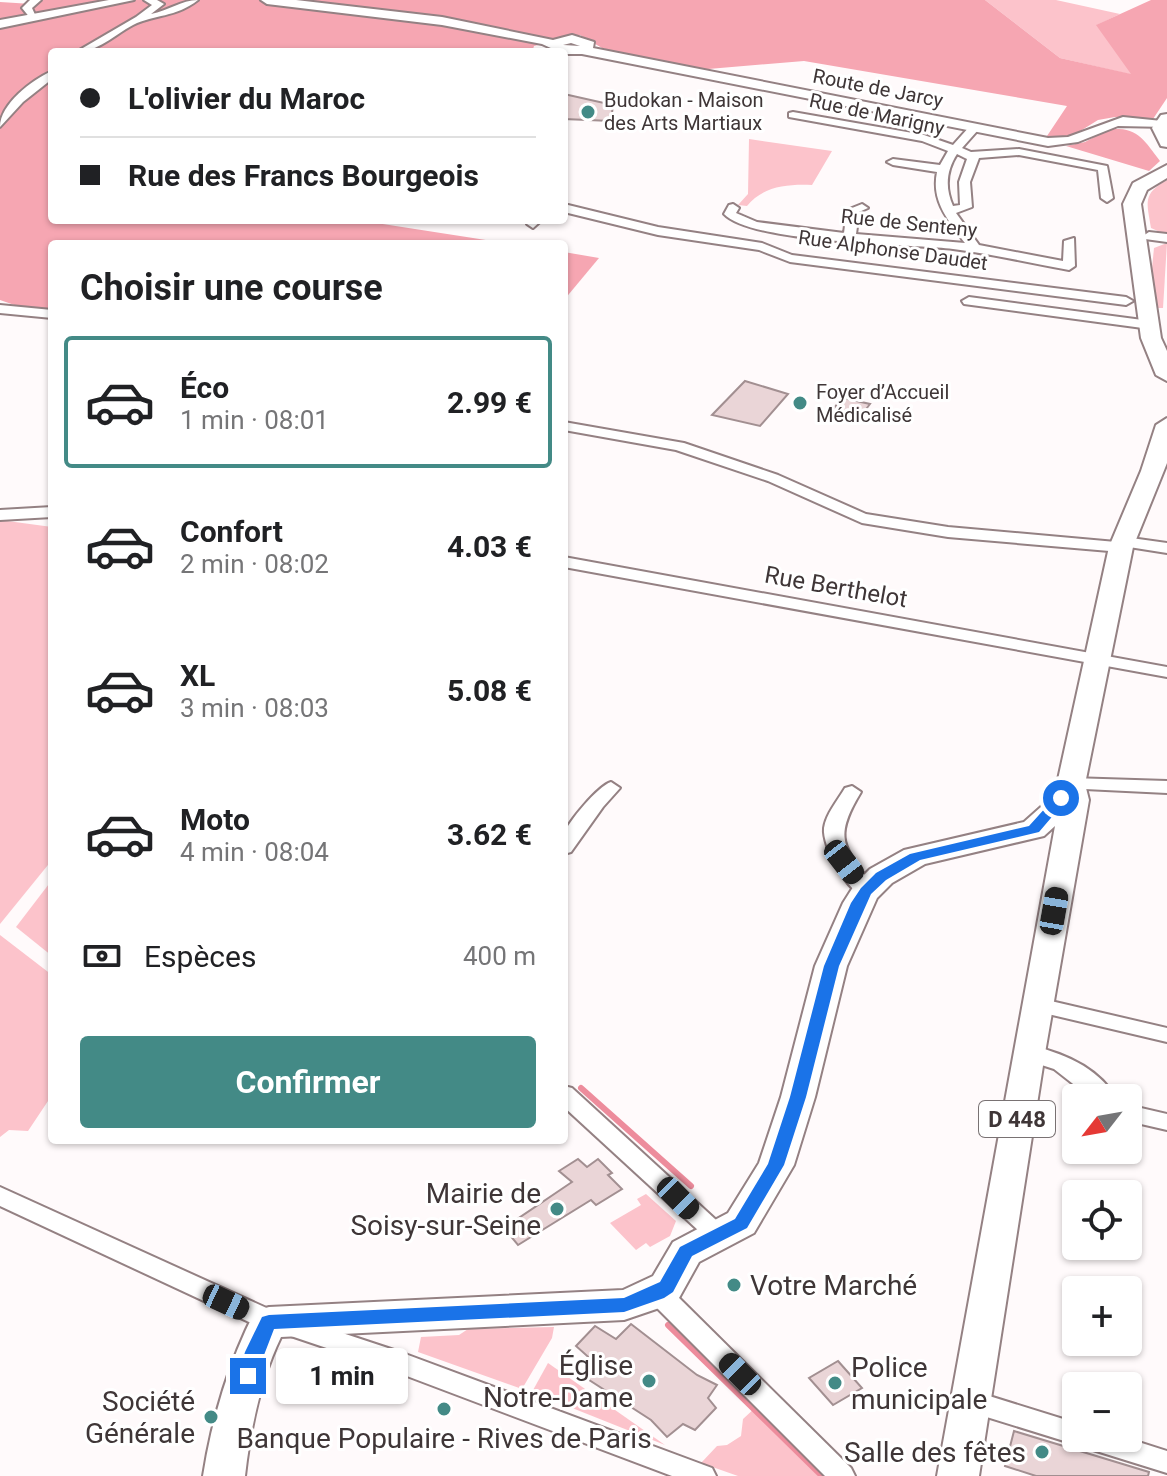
<!DOCTYPE html>
<html lang="fr">
<head>
<meta charset="utf-8">
<style>
  :root { --surface:#fff; --page:#f6f6f6; --text:#202124; --muted:#757577; --line:#e0e0e0; --accent:#438a86 }
  body { margin:0; font-family:Roboto,sans-serif; background:var(--page); color:var(--text); height:100vh; display:flex; flex-direction:column; font-size:30px; white-space:nowrap }
  * { box-sizing:border-box; margin:0 }
  p { font-size:26px; color:var(--muted) }
  .icon { flex:none; width:44px; height:44px; fill:none; stroke:currentColor; stroke-width:2; stroke-linecap:round; stroke-linejoin:round }
  .map { position:relative; flex:1; overflow:hidden }
  .drawer { position:absolute; left:48px; top:240px; width:520px; height:904px; display:flex; flex-direction:column; background:var(--surface); border-radius:8px; box-shadow:0 2px 6px #0004 }
  .drawer>* { flex:none }
  .guide { position:absolute; left:48px; top:48px; width:520px; height:176px; border-radius:8px; box-shadow:0 2px 6px #0004; display:grid; align-content:center; height:176px; padding:0 32px; background:var(--surface) }
  .needle { width:52px; rotate:239deg }
  .controls { position:absolute; left:1062px; top:1084px; display:grid; gap:16px }
  .controls a { display:grid; place-items:center; width:80px; height:80px; border-radius:8px; background:var(--surface); box-shadow:0 2px 6px #0004; font-size:40px }
  .end { position:absolute; width:36px; height:36px; margin:-18px; border:10px solid #1a73e8; background:#fff; box-shadow:0 0 0 4px #fff }
  .from { border-radius:50% }
  .bubble { position:absolute; height:56px; border-radius:8px; background:var(--surface); box-shadow:0 2px 6px #0004; font-size:26px; font-weight:700; line-height:56px; text-align:center }
  .car { position:absolute; width:24px; height:48px; margin:-24px -12px; border-radius:10px; box-shadow:0 0 6px 2px #0007; background:linear-gradient(#222 24%,#8ab4d8 0 40%,#222 0 76%,#8ab4d8 0 86%,#222 0) }
  .guide b { display:flex; align-items:center; gap:28px; height:76px; font-size:30px }
  .guide b+b { border-top:2px solid var(--line) }
  .guide i { width:20px; height:20px; background:var(--text) }
  ul { padding:0; list-style:none }
  li { display:flex; align-items:center; gap:24px; height:132px; margin:0 16px 12px; padding:0 16px; border:4px solid transparent; border-radius:8px }
  li div { flex:1 }
  li b { display:block; font-size:30px }
  li em { font-style:normal; font-weight:700 }
  li.current { border-color:var(--accent) }
  li>.icon { width:72px; height:72px; stroke-width:1.5 }
  h2 { padding:0 32px; font-size:36px; line-height:96px }
  .pay { display:flex; align-items:center; gap:20px; height:88px; padding:0 32px; font-size:30px }
  .pay p { margin-inline-start:auto }
  .primary-button { display:flex; gap:16px; margin-top:auto; padding:16px 32px }
  .primary-button a { flex:1; height:92px; border-radius:8px; background:var(--accent); color:#fff; font-size:32px; font-weight:700; line-height:92px; text-align:center }
  .map>svg:first-child { display:block }
  .green { fill:#fcc3cb }
  .forest { fill:#f6a6b2 }
  .lines { fill:none; stroke-linecap:round; stroke-linejoin:round }
  .stream { stroke:#ed8c9c; stroke-width:6 }
  .building { fill:#ead5d7; stroke:#a28f91; stroke-width:2 }
  .minor-casing { stroke:#948183; stroke-width:4 }
  .tertiary-casing { stroke:#948183; stroke-width:4 }
  .primary-casing { stroke:#948183; stroke-width:4 }
  .minor { fill:#fff; fill-rule:evenodd }
  .tertiary { fill:#fff; fill-rule:evenodd }
  .primary { fill:#fff; fill-rule:evenodd }
  .route { fill:#1a73e8 }
  .poi-dot { fill:#438a86; stroke:#fff; stroke-width:3 }
  .labels { text-anchor:middle; stroke-width:6; stroke-linejoin:round; paint-order:stroke }
  .far-street-label { font-size:20px; fill:#3f3637; stroke:#fff }
  .far-poi-label { font-size:20px; fill:#3f3637; stroke:#fff; text-anchor:start }
  .shield { fill:#fff; stroke:#797273; stroke-width:2 }
  .shield-label { font-size:22px; font-weight:bold; fill:#3f3637 }
  .street-label { font-size:24px; fill:#3f3637; stroke:#fff }
  .near-poi-label { font-size:28px; fill:#3f3637; stroke:#fff; text-anchor:end }
</style>
</head>
<body>
<div class="map">
<svg width="1167" height="1476" viewBox="0 0 1167 1476">
  <rect width="100%" height="100%" fill="#fffafb"/>
  <!-- green -->
  <g class="green">
    <path d="M985 0H1056L1120 14 1097 25 1133 75 1060 58Z"/>
    <path d="M749 139 832 151 812 185C788 184 763 186 747 206L738 205 748 194Z"/>
    <path d="M1167 180V235L1151 228C1147 202 1142 194 1167 180Z"/>
    <path d="M1167 243 1163 308H1155L1151 278 1154 248Z"/>
    <path d="M0 520 52 527V860L0 924Z"/>
    <path d="M52 880V956L16 927Z"/>
    <path d="M0 935 52 975V1095L28 1131 9 1130 0 1137Z"/>
    <path d="M646 1194 676 1221 670 1236 650 1247 646 1243 636 1250 610 1223 641 1205 637 1199Z"/>
    <path d="M554 1327 552 1338 522 1389 418 1352 421 1337 459 1335 468 1329Z"/>
    <path d="M548 1363 665 1445 532 1392Z"/>
    <path d="M756 1407 818 1476H738L701 1463 717 1446 727 1445 741 1436 743 1419Z"/>
  </g>
  <!-- forest -->
  <g class="forest">
    <path d="M35 0H985L1060 58 1131 74 1096 25 1151 0H1167V98L1153 119 1115 117 1098 120 1069 138 1045 139 1067 106 804 61 685 71 602 48 580 35 534 46 532 52H52V220H357L511 244H52V318L0 300V2L32 4Z"/>
    <path d="M1109 129C1138 127 1144 140 1160 161L1149 171 1066 146 1085 142Z"/>
    <path d="M564 252 599 258 564 300Z"/>
  </g>
  <g class="lines">
    <!-- stream -->
    <g class="stream">
      <path d="M581 1088 691 1186"/>
      <path d="M668 1325 822 1476"/>
    </g>
  </g>
  <!-- building -->
  <g class="building">
    <path d="M564 94 613 105 611 121 564 119Z"/>
    <path d="M745 381 788 394 760 426 712 415Z"/>
    <path d="M843 398 870 404 860 417 831 411Z"/>
    <path d="M578 1159 587 1167 598 1159 612 1173 608 1175 622 1189 596 1205 591 1200 518 1245 504 1228 572 1182 559 1171Z"/>
    <path d="M631 1324 697 1375 717 1385 708 1398 716 1408 695 1430 683 1424 667 1437 651 1420 583 1376 594 1362 576 1346 595 1326 616 1339Z"/>
    <path d="M838 1361 862 1388 833 1405 809 1378Z"/>
    <path d="M1014 1431 1149 1472 1148 1476H1036L1005 1466Z"/>
  </g>
  <g class="lines">
    <defs>
      <g id="minor">
        <path d="M30 0H41L32 8 37 19H31L22 8Z"/>
        <path d="M144 0H157L164 4 151 14C168 11 181 0 198 0 175 18 155 14 133 25 114 35 98 52 76 52L136 17 152 5Z"/>
        <path d="M52 71V79L23 102 0 127C0 104 32 80 52 71Z"/>
        <path d="M793 112 924 135 953 145 970 126H978V130L962 148 971 152 1019 149 1107 166 1113 198 1107 202 1101 198 1098 170 1019 155 979 158 970 182 972 207 956 213 979 245 1063 261 1064 241 1074 238 1075 266 1069 270C1030 263 992 254 953 249 908 244 751 243 724 214L729 205 733 204 739 208 736 213 757 222 844 233 847 210 862 204 868 208 859 212 856 234 965 243C948 220 931 201 937 172L893 165 887 162 893 159 940 165 948 151 922 141 789 117V113ZM957 154 967 159 959 182 960 205 953 206C945 188 946 171 957 154Z"/>
        <path d="M564 204 658 227 762 243 792 255 1126 297 1133 301 1126 305 790 262 759 250 658 235 564 212Z"/>
        <path d="M530 220H542L533 228 527 224Z"/>
        <path d="M1149 232 1167 234V242L1145 239 1143 236Z"/>
        <path d="M969 297 1150 321 1157 325 1150 329 964 304 962 301Z"/>
        <path d="M0 305 52 310V318L0 313Z"/>
        <path d="M564 422 684 443 778 475 866 514 948 527 1116 542 1124 537 1167 543V553L1129 547 1121 552 948 537 862 523 768 481 676 450 564 430Z"/>
        <path d="M52 507V517L0 520V510Z"/>
        <path d="M564 557 1167 667V677L564 567Z"/>
        <path d="M1071 778 1167 781V793L1064 788 1062 784 1064 780Z"/>
        <path d="M611 782 620 788 603 807 571 852 564 854C564 849 562 840 564 834 568 822 598 786 611 782Z"/>
        <path d="M852 786 861 792C830 843 847 847 876 891L866 897C848 893 822 847 824 828 826 814 838 800 845 788Z"/>
        <path d="M1038 998 1167 1028V1042L1031 1010 1027 1005 1031 1000Z"/>
        <path d="M1028 1045C1061 1052 1098 1067 1116 1098H1091L1054 1069 1020 1058 1017 1053 1020 1048Z"/>
        <path d="M564 1086 572 1088 727 1230 731 1236 727 1242 719 1245 711 1242 564 1107Z"/>
        <path d="M1128 1105 1167 1114V1130L1128 1121Z"/>
        <path d="M0 1187 284 1316 287 1323 284 1330 275 1333 266 1330 0 1206Z"/>
        <path d="M658 1283 667 1286 851 1468 855 1476H825L649 1300 646 1293 649 1286Z"/>
        <path d="M300 1319 400 1352 712 1468 716 1476H672L383 1367 291 1336 288 1329 291 1322Z"/>
        <path d="M970 1390 1076 1423V1438H1126L1167 1451V1473L961 1409 957 1401 961 1393Z"/>
      </g>
      <g id="tertiary">
        <path d="M109 0H134L0 28V20Z"/>
        <path d="M261 0H296L442 17 553 40 572 35 594 42 593 48 1048 138 1068 137 1123 117 1162 121 1167 122V127L1118 126 1078 142 1048 146 582 54H564L542 44 442 25 267 4ZM571 43 580 46 563 45Z"/>
      </g>
      <g id="primary">
        <path d="M1167 114V147L1161 146 1152 128 1161 115Z"/>
        <path d="M1167 165V178L1147 190 1141 204 1161 338 1167 351V381L1156 375 1141 338 1123 204 1133 183Z"/>
        <path d="M1167 418V463L1133 547 1085 784 1089 800 1045 1053 979 1476H937L1055 826 1044 836 925 864 892 883 877 898 847 966 815 1097 794 1165 754 1233 699 1262 679 1298 671 1304 624 1320 281 1337C261 1378 250 1431 245 1476H203C212 1419 229 1362 255 1311L269 1307 623 1290 653 1276 673 1242 728 1213 759 1163 781 1097 815 966 843 903 855 884 870 869 904 850 1024 822 1042 806 1057 784 1109 547 1141 471 1156 425Z"/>
      </g>
    </defs>
    <!-- minor casing -->
    <use href="#minor" class="minor-casing"/>
    <!-- tertiary casing -->
    <use href="#tertiary" class="tertiary-casing"/>
    <!-- primary casing -->
    <use href="#primary" class="primary-casing"/>
    <!-- minor -->
    <use href="#minor" class="minor"/>
    <!-- tertiary -->
    <use href="#tertiary" class="tertiary"/>
    <!-- primary -->
    <use href="#primary" class="primary"/>
  </g>
  <!-- route -->
  <path class="route" d="M1061 794 1068 798 1039 832 920 860 886 880 871 894 839 966 806 1097 784 1165 747 1228 692 1256 673 1292 664 1298 624 1312 274 1329 254 1381H241L238 1376 245 1352 262 1317 269 1315 624 1298 660 1282 680 1247 735 1219 768 1164 790 1097 824 966 851 903 861 888 876 873 910 854 1029 826 1057 795Z"/>
  <!-- markers -->
  <g class="poi-dot">
    <circle cx="588" cy="112" r="8"/>
    <circle cx="800" cy="403" r="8"/>
    <circle cx="557" cy="1209" r="8"/>
    <circle cx="734" cy="1285" r="8"/>
    <circle cx="649" cy="1381" r="8"/>
    <circle cx="835" cy="1383" r="8"/>
    <circle cx="444" cy="1409" r="8"/>
    <circle cx="211" cy="1417" r="8"/>
    <circle cx="1042" cy="1452" r="8"/>
  </g>
  <g class="labels">
    <!-- far-street labels -->
    <g class="far-street-label">
      <text transform="translate(878 88) rotate(11)" y="7">Route de Jarcy</text>
      <text transform="translate(877 114) rotate(12)" y="7">Rue de Marigny</text>
      <text transform="translate(909 223) rotate(6)" y="7">Rue de Senteny</text>
      <text transform="translate(893 250) rotate(8)" y="7">Rue Alphonse Daudet</text>
    </g>
    <!-- far-poi labels -->
    <g class="far-poi-label">
      <text x="604" y="107">Budokan - Maison<tspan x="604" dy="23">des Arts Martiaux</tspan></text>
      <text x="816" y="399">Foyer d’Accueil<tspan x="816" dy="23">Médicalisé</tspan></text>
    </g>
    <!-- shield labels -->
    <rect class="shield" x="979" y="1101" width="76" height="36" rx="6"/>
    <g class="shield-label">
      <text x="1017" y="1127">D 448</text>
    </g>
    <!-- street labels -->
    <g class="street-label">
      <text transform="translate(836 587) rotate(10)" y="8">Rue Berthelot</text>
    </g>
    <!-- near-poi labels -->
    <g class="near-poi-label">
      <text x="541" y="1203">Mairie de<tspan x="541" dy="32">Soisy-sur-Seine</tspan></text>
      <text x="750" y="1295" text-anchor="start">Votre Marché</text>
      <text x="633" y="1375">Église<tspan x="633" dy="32">Notre-Dame</tspan></text>
      <text x="851" y="1377" text-anchor="start">Police<tspan x="851" dy="32">municipale</tspan></text>
      <text x="195" y="1411">Société<tspan x="195" dy="32">Générale</tspan></text>
      <text x="444" y="1448" text-anchor="middle">Banque Populaire - Rives de Paris</text>
      <text x="1026" y="1462">Salle des fêtes</text>
    </g>
  </g>
</svg>
<div class="controls">
<a><svg class="needle" viewBox="-14 -14 28 28"><path d="M0-13l5 13h-10z" fill="#e53935"/><path d="M0 13l5-13h-10z" fill="#757577"/></svg></a>
<a><svg class="icon" aria-label="locate" viewBox="0 0 24 24"><circle cx="12" cy="12" r="6"/><path d="M12 2v4M12 18v4M2 12h4M18 12h4"/></svg></a>
<a>+</a>
<a>−</a>
</div>
<i class="end from" style="left:1061px;top:798px"></i>
<i class="end" style="left:248px;top:1376px"></i>
<div class="bubble" style="left:276px;top:1348px;width:132px">1 min</div>
<i class="car" style="left:844px;top:862px;rotate:142deg"></i>
<i class="car" style="left:1054px;top:911px;rotate:10deg"></i>
<i class="car" style="left:678px;top:1198px;rotate:135deg"></i>
<i class="car" style="left:226px;top:1302px;rotate:115deg"></i>
<i class="car" style="left:740px;top:1374px;rotate:315deg"></i>
<div class="guide">
<b><i class="from"></i>L'olivier du Maroc</b>
<b><i></i>Rue des Francs Bourgeois</b>
</div>
<section class="drawer">
<h2>Choisir une course</h2>
<ul>
<li class="current"><svg class="icon" aria-label="car" viewBox="0 0 24 24"><path d="M5 17H2v-5l4-1 3-4h7l3 4 3 1v5h-3M9 17h6M6 11h13"/><circle cx="7" cy="17" r="2"/><circle cx="17" cy="17" r="2"/></svg><div><b>Éco</b><p>1 min · 08:01</p></div><em>2.99 €</em></li>
<li><svg class="icon" aria-label="car" viewBox="0 0 24 24"><path d="M5 17H2v-5l4-1 3-4h7l3 4 3 1v5h-3M9 17h6M6 11h13"/><circle cx="7" cy="17" r="2"/><circle cx="17" cy="17" r="2"/></svg><div><b>Confort</b><p>2 min · 08:02</p></div><em>4.03 €</em></li>
<li><svg class="icon" aria-label="car" viewBox="0 0 24 24"><path d="M5 17H2v-5l4-1 3-4h7l3 4 3 1v5h-3M9 17h6M6 11h13"/><circle cx="7" cy="17" r="2"/><circle cx="17" cy="17" r="2"/></svg><div><b>XL</b><p>3 min · 08:03</p></div><em>5.08 €</em></li>
<li><svg class="icon" aria-label="car" viewBox="0 0 24 24"><path d="M5 17H2v-5l4-1 3-4h7l3 4 3 1v5h-3M9 17h6M6 11h13"/><circle cx="7" cy="17" r="2"/><circle cx="17" cy="17" r="2"/></svg><div><b>Moto</b><p>4 min · 08:04</p></div><em>3.62 €</em></li>
</ul>
<div class="pay"><svg class="icon" aria-label="cash" viewBox="0 0 24 24"><path d="M3 7h18v10H3z"/><circle cx="12" cy="12" r="2"/></svg>Espèces<p>400 m</p></div>
<div class="primary-button"><a>Confirmer</a></div>
</section>
</div>
</body>
</html>
